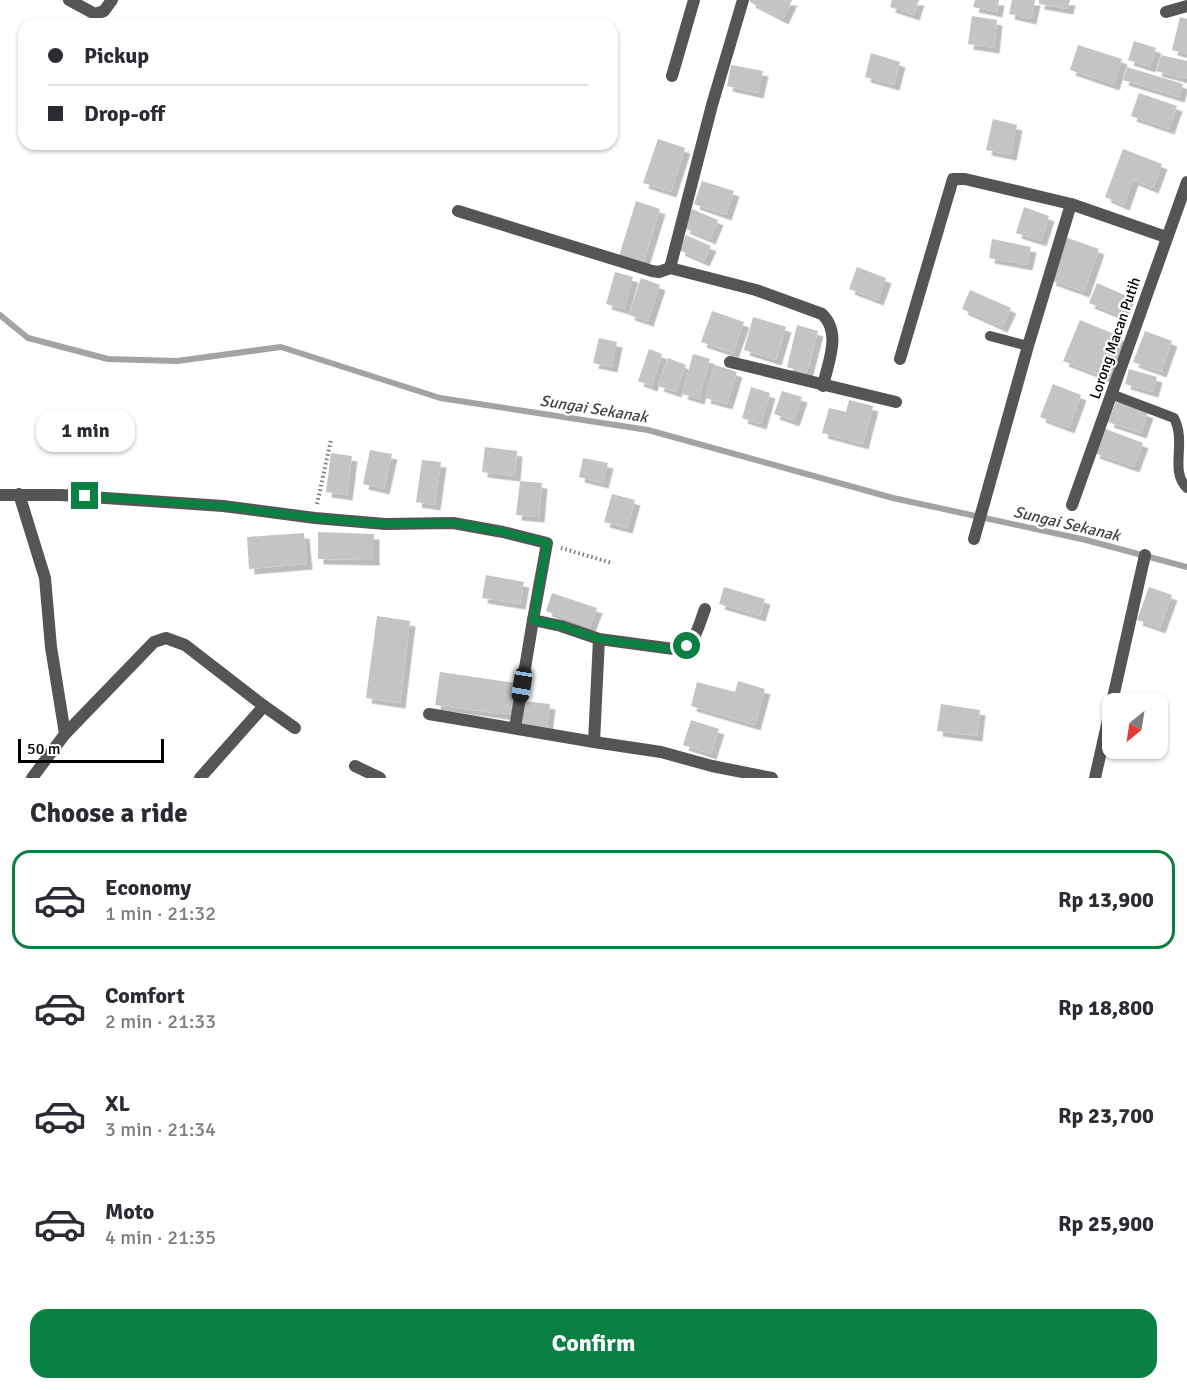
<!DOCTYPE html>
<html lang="en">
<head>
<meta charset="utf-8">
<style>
  :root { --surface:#fff; --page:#f2f2f3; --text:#2b2b33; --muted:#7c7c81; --line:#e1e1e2; --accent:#0b8043 }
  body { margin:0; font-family:Signika,sans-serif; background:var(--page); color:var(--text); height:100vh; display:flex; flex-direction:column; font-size:22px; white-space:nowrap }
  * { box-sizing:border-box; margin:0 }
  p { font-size:20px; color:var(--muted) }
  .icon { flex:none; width:33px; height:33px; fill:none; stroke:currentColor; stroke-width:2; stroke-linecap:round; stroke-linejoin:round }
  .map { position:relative; height:778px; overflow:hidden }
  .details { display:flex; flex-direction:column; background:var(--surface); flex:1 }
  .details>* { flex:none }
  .hud { position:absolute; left:18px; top:18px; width:600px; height:132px; border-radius:18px; box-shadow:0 2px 4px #0004; display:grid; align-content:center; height:132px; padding:0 30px; background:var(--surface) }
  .needle { width:39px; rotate:210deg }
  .tools { position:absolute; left:1102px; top:693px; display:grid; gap:12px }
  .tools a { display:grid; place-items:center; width:66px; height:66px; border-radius:12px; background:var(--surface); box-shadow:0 2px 4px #0004; font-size:30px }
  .scale { position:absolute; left:18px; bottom:15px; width:146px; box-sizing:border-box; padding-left:6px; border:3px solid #000; border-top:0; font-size:16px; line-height:21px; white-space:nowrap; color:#000; -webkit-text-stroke:4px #fff; paint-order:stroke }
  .end { position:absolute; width:27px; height:27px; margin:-14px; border:8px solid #0b8043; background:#fff; box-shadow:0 0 0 3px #fff }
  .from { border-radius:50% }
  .bubble { position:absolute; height:42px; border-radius:18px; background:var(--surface); box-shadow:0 2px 4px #0004; font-size:20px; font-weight:700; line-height:42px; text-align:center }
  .car { position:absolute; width:18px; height:36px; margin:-18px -9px; border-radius:8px; box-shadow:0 0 4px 2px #0007; background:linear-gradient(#222 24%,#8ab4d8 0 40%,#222 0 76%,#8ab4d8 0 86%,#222 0) }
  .hud b { display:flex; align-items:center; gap:21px; height:57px; font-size:22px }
  .hud b+b { border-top:2px solid var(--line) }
  .hud i { width:15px; height:15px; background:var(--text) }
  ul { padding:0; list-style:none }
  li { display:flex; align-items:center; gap:18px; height:99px; margin:0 12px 9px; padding:0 18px; border:3px solid transparent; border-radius:18px }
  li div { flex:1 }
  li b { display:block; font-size:22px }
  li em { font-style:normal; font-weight:700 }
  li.active { border-color:var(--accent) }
  li>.icon { width:54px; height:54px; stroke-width:1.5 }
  h2 { padding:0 30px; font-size:27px; line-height:72px }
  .action { display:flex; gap:12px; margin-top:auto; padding:12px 30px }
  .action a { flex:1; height:69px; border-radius:18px; background:var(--accent); color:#fff; font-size:24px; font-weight:700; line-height:69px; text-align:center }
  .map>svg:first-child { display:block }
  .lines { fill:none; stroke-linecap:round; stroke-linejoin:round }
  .stream { stroke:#a3a3a3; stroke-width:6 }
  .building { fill:#c4c4c4; filter:url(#shadow) }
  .path { stroke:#777; stroke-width:4; stroke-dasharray:1.5 3; stroke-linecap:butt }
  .service { stroke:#555; stroke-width:10 }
  .minor { stroke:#555; stroke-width:12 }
  .route { stroke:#0b8043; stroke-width:8 }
  .labels { text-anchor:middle; stroke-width:4.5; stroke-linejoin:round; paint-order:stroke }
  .street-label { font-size:15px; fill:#000; stroke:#fff }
  .water-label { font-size:16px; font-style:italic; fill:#444; stroke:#fff }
</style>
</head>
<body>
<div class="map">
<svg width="1187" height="778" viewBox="0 0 1187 778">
  <defs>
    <filter id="shadow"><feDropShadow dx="5.5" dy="5.5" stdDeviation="0" flood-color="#0004"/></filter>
  </defs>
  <rect width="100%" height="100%" fill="#fff"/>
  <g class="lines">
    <!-- stream -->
    <path class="stream" d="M0 315 28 338 108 359 177 361 281 347 440 398 648 430 893 498 1086 540 1187 567"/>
  </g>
  <!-- building -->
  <g class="building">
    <path d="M750 0H792L783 19 750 2Z"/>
    <path d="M892 0H919L914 15 890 7Z"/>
    <path d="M975 0H999L997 12 973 7Z"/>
    <path d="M1012 0H1035L1031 19 1009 14Z"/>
    <path d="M1039 0H1070L1068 9 1039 4Z"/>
    <path d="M972 16 997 20 994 48 968 44Z"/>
    <path d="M1180 17 1187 19V54L1172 50Z"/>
    <path d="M1134 41 1156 48 1150 67 1128 60Z"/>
    <path d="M1078 45 1122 59 1114 85 1070 70Z"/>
    <path d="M871 53 900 62 894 85 865 77Z"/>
    <path d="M1161 55 1187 61V79L1156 71Z"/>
    <path d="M731 65 763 71 758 93 727 86Z"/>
    <path d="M1127 67 1183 84 1179 97 1123 80Z"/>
    <path d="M1139 93 1177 106 1169 129 1131 116Z"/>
    <path d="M993 119 1017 125 1011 155 986 150Z"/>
    <path d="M658 139 685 148 671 192 643 183Z"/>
    <path d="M1123 149 1162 164 1153 188 1133 180 1124 205 1105 197Z"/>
    <path d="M702 181 734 191 726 215 694 204Z"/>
    <path d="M636 201 660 209 643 264 619 256Z"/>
    <path d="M1024 207 1049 216 1041 241 1016 233Z"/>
    <path d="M692 209 718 220 710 239 684 228Z"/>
    <path d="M686 235 711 246 704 261 679 250Z"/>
    <path d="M1065 237 1099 249 1084 292 1050 280Z"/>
    <path d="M992 239 1031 247 1027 265 989 258Z"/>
    <path d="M857 267 886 278 878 300 849 289Z"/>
    <path d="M615 272 633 277 624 309 606 304Z"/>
    <path d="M641 278 660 285 648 321 629 315Z"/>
    <path d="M1097 283 1129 297 1121 316 1089 303Z"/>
    <path d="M970 290 1011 308 1002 327 962 309Z"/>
    <path d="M712 311 744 322 733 353 701 342Z"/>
    <path d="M753 317 786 327 776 360 744 350Z"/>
    <path d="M1080 320 1121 337 1105 377 1063 361Z"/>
    <path d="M797 325 818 331 807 373 787 367Z"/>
    <path d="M1145 331 1172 341 1161 372 1133 362Z"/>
    <path d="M599 338 617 342 612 367 593 363Z"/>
    <path d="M649 349 662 354 652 386 638 381Z"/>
    <path d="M693 354 710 359 699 399 682 394Z"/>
    <path d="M668 358 686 365 676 392 658 386Z"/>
    <path d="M715 365 737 372 727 404 705 398Z"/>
    <path d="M1129 369 1157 377 1153 392 1125 384Z"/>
    <path d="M1053 384 1081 395 1069 428 1040 417Z"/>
    <path d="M751 387 770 393 761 424 742 418Z"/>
    <path d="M782 391 802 397 794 421 774 414Z"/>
    <path d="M849 400 873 406 863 444 822 433 829 408 846 412Z"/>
    <path d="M1116 401 1148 413 1141 433 1108 422Z"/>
    <path d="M1103 428 1143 443 1134 467 1094 453Z"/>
    <path d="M485 447 517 451 515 476 482 472Z"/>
    <path d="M370 450 392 454 384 489 363 484Z"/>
    <path d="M331 453 352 456 347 495 326 492Z"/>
    <path d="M583 458 608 463 603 483 579 477Z"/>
    <path d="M422 460 441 462 435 505 416 502Z"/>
    <path d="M520 481 542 483 539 517 516 515Z"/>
    <path d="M612 494 635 500 627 528 604 522Z"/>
    <path d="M318 532 374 534V560L318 559Z"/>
    <path d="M304 533 307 564 249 569 247 537Z"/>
    <path d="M486 575 524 582 520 604 482 598Z"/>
    <path d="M724 587 765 599 760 616 719 604Z"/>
    <path d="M1149 587 1172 595 1160 628 1137 620Z"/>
    <path d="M552 593 597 608 590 627 546 611Z"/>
    <path d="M377 616 410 621 400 703 366 698Z"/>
    <path d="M440 672 515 683 510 715 435 705Z"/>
    <path d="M738 681 765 689 755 725 691 706 697 682 735 692Z"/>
    <path d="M524 701 550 704 547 729 522 726Z"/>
    <path d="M941 704 980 710 977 736 937 731Z"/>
    <path d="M691 720 719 729 711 754 683 745Z"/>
  </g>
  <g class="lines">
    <!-- path -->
    <g class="path">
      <path d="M317 504 331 440"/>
      <path d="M561 548 612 563"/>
    </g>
    <!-- service -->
    <g class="service">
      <path d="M990 336 1028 346"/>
      <path d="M1111 394 1174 418C1187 443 1169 471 1187 488"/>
    </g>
    <!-- minor -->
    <g class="minor">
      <path d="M69 0 95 14 104 11 112 0"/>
      <path d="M743 0 712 105 670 268 756 290 822 314C842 333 828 362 823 386"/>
      <path d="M1166 12 1187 6"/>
      <path d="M672 76 694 0"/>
      <path d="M458 211 652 271 659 272 670 268"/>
      <path d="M900 359 953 179H965L1071 204 1166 237"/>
      <path d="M730 362 896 402"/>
      <path d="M19 494 45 578 51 647 65 734"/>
      <path d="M0 495H61L223 506 315 518 385 524 453 523 503 532 547 543 533 620 561 626 599 639 681 650C696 642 699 624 705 609"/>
      <path d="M1072 505 1187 182"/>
      <path d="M974 539 1028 346 1071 204"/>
      <path d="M264 706 295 728"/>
      <path d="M429 714 594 742 661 752 712 766 772 778"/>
      <path d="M515 728 533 620"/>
      <path d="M594 742 599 639"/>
      <path d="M355 766 380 778"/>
      <path d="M32 778 65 734 154 642 166 638 185 645 264 706 200 778"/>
      <path d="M1095 778 1145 555"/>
    </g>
  </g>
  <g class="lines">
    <!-- route -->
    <path class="route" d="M85 496 223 506 315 518 385 524 453 523 503 532 547 543 533 620 561 626 599 639 670 649 681 650 687 646"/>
  </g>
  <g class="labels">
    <!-- street labels -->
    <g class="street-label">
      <text transform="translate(1115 338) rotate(-71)" y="5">Lorong Macan Putih</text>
    </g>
    <!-- water labels -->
    <g class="water-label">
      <text transform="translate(594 408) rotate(9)" y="6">Sungai Sekanak</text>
      <text transform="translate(1067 523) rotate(13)" y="6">Sungai Sekanak</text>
    </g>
  </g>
</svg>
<div class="tools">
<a><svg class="needle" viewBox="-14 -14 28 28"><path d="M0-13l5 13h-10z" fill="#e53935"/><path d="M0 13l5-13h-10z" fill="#7c7c81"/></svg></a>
</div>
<div class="scale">50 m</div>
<i class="end from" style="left:687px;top:646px"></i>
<i class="end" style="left:85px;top:496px"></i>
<div class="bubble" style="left:36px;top:410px;width:99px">1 min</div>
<i class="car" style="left:522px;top:685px;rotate:189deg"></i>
<div class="hud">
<b><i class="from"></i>Pickup</b>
<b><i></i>Drop-off</b>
</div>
</div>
<section class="details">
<h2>Choose a ride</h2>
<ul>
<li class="active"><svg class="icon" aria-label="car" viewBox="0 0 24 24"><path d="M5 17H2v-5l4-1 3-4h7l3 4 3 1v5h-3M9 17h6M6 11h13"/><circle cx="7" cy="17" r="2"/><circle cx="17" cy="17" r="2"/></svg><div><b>Economy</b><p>1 min · 21:32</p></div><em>Rp 13,900</em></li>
<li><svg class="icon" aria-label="car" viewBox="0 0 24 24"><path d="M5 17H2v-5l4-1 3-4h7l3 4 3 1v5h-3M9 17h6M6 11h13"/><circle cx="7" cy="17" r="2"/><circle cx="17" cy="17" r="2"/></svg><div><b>Comfort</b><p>2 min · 21:33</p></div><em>Rp 18,800</em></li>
<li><svg class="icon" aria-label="car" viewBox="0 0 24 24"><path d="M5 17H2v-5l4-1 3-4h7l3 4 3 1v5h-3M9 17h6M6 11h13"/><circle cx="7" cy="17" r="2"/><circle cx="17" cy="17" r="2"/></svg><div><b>XL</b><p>3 min · 21:34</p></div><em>Rp 23,700</em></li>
<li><svg class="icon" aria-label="car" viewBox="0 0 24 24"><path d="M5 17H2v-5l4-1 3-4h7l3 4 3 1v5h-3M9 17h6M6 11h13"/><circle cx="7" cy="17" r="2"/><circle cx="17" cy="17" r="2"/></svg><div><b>Moto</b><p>4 min · 21:35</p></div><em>Rp 25,900</em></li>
</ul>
<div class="action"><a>Confirm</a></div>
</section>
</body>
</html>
